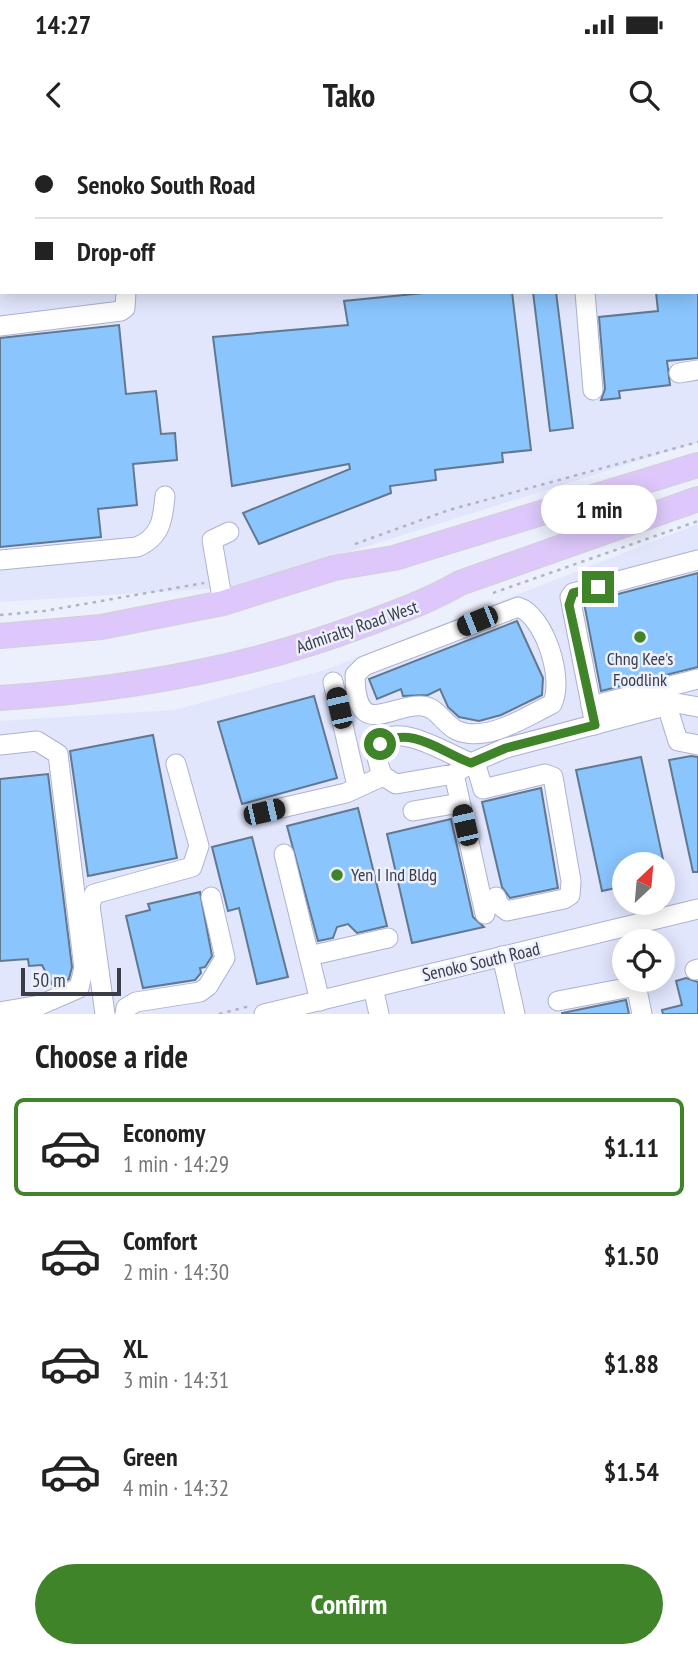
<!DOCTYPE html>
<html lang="en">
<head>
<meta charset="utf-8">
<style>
  :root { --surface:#fff; --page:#f6f6f6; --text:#222; --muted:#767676; --line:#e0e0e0; --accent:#3f8428 }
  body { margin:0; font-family:"PT Sans Narrow",sans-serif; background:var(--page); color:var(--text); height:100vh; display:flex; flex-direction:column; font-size:26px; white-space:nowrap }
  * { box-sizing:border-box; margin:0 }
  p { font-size:23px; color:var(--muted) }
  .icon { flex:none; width:38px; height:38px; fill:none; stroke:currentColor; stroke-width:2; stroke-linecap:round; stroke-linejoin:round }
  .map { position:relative; height:874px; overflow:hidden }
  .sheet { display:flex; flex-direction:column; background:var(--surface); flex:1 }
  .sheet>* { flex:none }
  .guide { position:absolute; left:0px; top:0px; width:698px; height:154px; box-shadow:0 4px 18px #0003; display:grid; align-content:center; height:154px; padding:0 35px; background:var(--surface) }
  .needle { width:46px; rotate:26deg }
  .controls { position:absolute; left:612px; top:712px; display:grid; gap:14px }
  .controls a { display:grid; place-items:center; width:63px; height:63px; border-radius:50%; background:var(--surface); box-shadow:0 4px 18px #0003; font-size:35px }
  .scale { position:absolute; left:21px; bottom:18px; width:100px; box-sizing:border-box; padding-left:7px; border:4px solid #3a3c48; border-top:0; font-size:19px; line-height:24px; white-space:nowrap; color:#3a3c48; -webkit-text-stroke:5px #eceffc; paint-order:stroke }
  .end { position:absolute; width:32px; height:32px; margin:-16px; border:9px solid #3f8428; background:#fff; box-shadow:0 0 0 4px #fff }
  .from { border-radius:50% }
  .bubble { position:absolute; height:49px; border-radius:24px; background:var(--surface); box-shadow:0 4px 18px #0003; font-size:23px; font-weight:700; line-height:49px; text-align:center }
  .car { position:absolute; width:21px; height:42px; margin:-21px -10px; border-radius:9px; box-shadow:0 0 5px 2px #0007; background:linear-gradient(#222 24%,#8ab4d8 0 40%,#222 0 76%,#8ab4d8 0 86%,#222 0) }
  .guide b { display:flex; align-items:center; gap:24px; height:66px; font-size:26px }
  .guide b+b { border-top:2px solid var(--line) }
  .guide i { width:18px; height:18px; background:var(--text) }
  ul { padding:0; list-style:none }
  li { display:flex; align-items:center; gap:21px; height:98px; margin:0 14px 10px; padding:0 21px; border:4px solid transparent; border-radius:10px }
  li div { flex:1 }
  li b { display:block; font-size:26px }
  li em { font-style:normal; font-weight:700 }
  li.on { border-color:var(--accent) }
  li>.icon { width:63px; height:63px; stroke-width:1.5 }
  h2 { padding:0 35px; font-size:32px; line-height:84px }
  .cta { display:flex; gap:14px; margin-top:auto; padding:14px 35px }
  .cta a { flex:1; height:80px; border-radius:42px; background:var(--accent); color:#fff; font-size:28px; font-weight:700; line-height:80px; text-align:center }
  .status { display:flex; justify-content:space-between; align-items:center; height:49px; padding:0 35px; background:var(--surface); direction:ltr }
  .status svg { height:19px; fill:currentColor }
  header { display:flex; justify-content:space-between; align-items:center; height:91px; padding:0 35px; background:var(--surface); font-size:32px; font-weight:700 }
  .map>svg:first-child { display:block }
  .built { fill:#e1e6fd; fill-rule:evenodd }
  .building { fill:#8ac5fe; stroke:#62788e; stroke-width:2 }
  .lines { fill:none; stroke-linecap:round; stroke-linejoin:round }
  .minor-casing { stroke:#acb2d0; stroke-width:21 }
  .major-casing { stroke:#d0d0d3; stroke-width:26 }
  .path { stroke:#b1b4c0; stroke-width:2.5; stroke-dasharray:3.5 5; stroke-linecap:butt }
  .minor { stroke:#fff; stroke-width:19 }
  .major { stroke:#dec8fb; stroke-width:24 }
  .route { stroke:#3f8428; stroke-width:9 }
  .poi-dot { fill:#3f8428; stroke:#eceffc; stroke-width:2.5 }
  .labels { text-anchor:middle; stroke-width:5; stroke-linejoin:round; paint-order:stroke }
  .street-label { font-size:18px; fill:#3a3c48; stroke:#eceffc }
  .poi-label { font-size:18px; fill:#3a3c48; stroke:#eceffc }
</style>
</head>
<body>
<div class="status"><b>14:27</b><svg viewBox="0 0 49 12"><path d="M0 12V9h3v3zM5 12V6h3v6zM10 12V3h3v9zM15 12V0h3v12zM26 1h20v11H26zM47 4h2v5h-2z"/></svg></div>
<header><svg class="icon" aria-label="back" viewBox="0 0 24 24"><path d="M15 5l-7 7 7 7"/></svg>Tako<svg class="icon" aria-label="search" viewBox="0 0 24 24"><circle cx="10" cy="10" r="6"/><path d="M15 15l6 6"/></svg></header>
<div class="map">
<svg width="698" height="874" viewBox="0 0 698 874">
  <rect width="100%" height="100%" fill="#eceffc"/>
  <!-- built -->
  <g class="built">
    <path d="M0 0H698V302L238 447 0 462ZM2 2H696V152H2Z"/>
    <path d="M698 384V874H0V581L174 570 325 530ZM625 724H663V763H625ZM625 802H663V840H625Z"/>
  </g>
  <!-- building -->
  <g class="building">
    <path d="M434 152H512L531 310 502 313 503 322 435 330 436 340 390 346 391 353 259 404 243 373 350 329 349 324 232 346 213 197 348 185 344 161Z"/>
    <path d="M533 152H556L573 288 550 291Z"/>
    <path d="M656 152H698V218L667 221 670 245 619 251 620 258 601 260 605 249 599 177 658 171Z"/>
    <path d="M119 185 126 254 156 251 161 294 175 293 177 320 133 324 137 365 98 369 101 397 0 407V198Z"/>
    <path d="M698 433V527L601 551 584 463Z"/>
    <path d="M517 481 543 538 542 555 501 575 479 581 459 577 448 567 440 549 428 555 403 556 401 549 377 559 369 539Z"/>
    <path d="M314 556 337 638 242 664 218 582Z"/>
    <path d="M153 595 177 718 88 736 70 611Z"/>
    <path d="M691 616 698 617V732H693L669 620Z"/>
    <path d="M641 617 664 724H625V746L602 751 576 630Z"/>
    <path d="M48 634 72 827 69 839 53 846 42 825 29 826 28 819 0 821V639Z"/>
    <path d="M541 648 558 748 510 758 502 747 482 662Z"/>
    <path d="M358 668 387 786 357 793 348 784 337 787 333 798 318 801 287 686Z"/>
    <path d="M451 679 473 777 484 787 412 803 387 694Z"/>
    <path d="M252 697 288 837 257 844 239 768 228 771 212 707Z"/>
    <path d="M200 752 212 816 205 827 200 828 201 833 195 840 143 848 126 776 150 770 148 764Z"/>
    <path d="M686 838 698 842V874H663L662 870 682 865 676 841Z"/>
    <path d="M626 860 629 874H562V873Z"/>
  </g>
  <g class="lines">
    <defs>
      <g id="minor">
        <path d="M281 0V2"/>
        <path d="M306 0V2"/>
        <path d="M416 0 417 2"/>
        <path d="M589 0V2"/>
        <path d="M617 0V2"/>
        <path d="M653 0V2"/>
        <path d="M696 38H698"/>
        <path d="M696 103H698"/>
        <path d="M0 133 2 138"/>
        <path d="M585 152 593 250"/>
        <path d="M0 186 121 171 125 168 126 152"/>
        <path d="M679 233 698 230"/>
        <path d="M0 420 137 407C161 397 163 379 165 356"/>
        <path d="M223 463 212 400 229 392"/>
        <path d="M518 467C544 475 565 539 552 564 527 576 486 604 456 590 443 583 437 567 422 566 391 563 356 602 355 535L364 526Z"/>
        <path d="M333 542 357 646"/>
        <path d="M591 566 698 539"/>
        <path d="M667 566 678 601 698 605"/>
        <path d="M595 585 570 457 573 453 698 420"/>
        <path d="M0 605 37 601 58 614 84 828 79 848 40 865 0 872"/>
        <path d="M475 622 483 649 545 634 553 637 571 741 570 755 564 759 507 771 499 765 496 757"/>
        <path d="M471 623 454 634 396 644 383 636C379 628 374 613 380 604 397 580 451 616 471 623L506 608 676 563 698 567"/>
        <path d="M454 634 485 774"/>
        <path d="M413 671 460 663"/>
        <path d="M264 672 346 653 383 636"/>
        <path d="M284 714 320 861"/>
        <path d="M309 816 388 798"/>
        <path d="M502 816 515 874"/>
        <path d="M695 830 698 829"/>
        <path d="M635 840 642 874"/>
        <path d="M373 848 379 874"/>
        <path d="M558 861 636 846"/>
        <path d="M105 874 90 765 94 754 192 727 199 706 176 624"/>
        <path d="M125 874 126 868 136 862 200 852 208 846 225 818 211 757"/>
        <path d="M264 874 698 769"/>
      </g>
      <g id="major">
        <path d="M0 496 101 487 223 463 334 428 394 418 698 325"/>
        <path d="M0 558C124 550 247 529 363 485 397 472 429 461 460 443L698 359"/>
      </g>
    </defs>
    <!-- minor casing -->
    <use href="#minor" class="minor-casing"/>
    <!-- major casing -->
    <use href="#major" class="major-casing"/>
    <!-- path -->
    <g class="path">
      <path d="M355 404 449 370 698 302"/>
      <path d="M493 453 698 381"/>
      <path d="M0 475 44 471 204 443"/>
      <path d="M219 874 250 866"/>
    </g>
    <!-- minor -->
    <use href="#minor" class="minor"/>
    <!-- major -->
    <use href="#major" class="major"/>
  </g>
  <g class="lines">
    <!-- route -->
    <path class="route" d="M380 604C410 584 443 613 471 623L506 608 595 585 569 465 573 453 598 447"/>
  </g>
  <!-- markers -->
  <g class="poi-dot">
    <circle cx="640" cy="497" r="7"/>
    <circle cx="337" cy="735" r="7"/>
  </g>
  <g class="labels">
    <!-- street labels -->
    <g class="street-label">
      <text transform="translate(357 487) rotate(-19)" y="6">Admiralty Road West</text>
      <text transform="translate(481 822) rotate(-13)" y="6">Senoko South Road</text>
    </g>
    <!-- poi labels -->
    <g class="poi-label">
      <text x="640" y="525">Chng Kee's<tspan x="640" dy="21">Foodlink</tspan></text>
      <text x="351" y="741" text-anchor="start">Yen I Ind Bldg</text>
    </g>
  </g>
</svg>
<div class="controls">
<a><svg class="needle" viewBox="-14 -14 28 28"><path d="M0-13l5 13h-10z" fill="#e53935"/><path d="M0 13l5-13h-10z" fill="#767676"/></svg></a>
<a><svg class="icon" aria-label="locate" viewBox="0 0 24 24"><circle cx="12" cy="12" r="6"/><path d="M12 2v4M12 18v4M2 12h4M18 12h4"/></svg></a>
</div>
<div class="scale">50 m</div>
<i class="end from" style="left:380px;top:604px"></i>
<i class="end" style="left:598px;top:447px"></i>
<div class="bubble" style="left:541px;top:345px;width:116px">1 min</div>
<i class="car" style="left:477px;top:481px;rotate:248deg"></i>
<i class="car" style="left:339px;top:568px;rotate:347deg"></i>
<i class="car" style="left:264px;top:672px;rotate:77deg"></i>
<i class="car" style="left:465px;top:685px;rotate:347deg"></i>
<div class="guide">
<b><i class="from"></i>Senoko South Road</b>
<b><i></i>Drop-off</b>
</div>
</div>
<section class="sheet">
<h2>Choose a ride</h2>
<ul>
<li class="on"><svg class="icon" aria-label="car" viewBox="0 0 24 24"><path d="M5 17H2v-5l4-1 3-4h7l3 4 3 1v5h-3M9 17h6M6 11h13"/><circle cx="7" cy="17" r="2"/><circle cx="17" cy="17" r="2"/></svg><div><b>Economy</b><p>1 min · 14:29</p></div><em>$1.11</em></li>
<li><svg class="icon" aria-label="car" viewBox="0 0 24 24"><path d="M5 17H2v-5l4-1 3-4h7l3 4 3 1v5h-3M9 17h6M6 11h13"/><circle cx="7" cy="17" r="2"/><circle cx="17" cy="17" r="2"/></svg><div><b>Comfort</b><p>2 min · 14:30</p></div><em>$1.50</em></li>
<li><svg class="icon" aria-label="car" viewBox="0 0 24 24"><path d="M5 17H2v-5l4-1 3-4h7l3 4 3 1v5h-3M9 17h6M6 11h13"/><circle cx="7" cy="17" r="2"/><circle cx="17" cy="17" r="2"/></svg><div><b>XL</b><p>3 min · 14:31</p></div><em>$1.88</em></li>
<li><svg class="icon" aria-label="car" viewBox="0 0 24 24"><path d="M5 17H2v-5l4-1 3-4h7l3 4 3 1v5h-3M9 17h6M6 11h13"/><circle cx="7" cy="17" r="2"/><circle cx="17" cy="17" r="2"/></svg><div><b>Green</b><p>4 min · 14:32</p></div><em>$1.54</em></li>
</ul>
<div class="cta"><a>Confirm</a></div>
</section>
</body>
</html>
